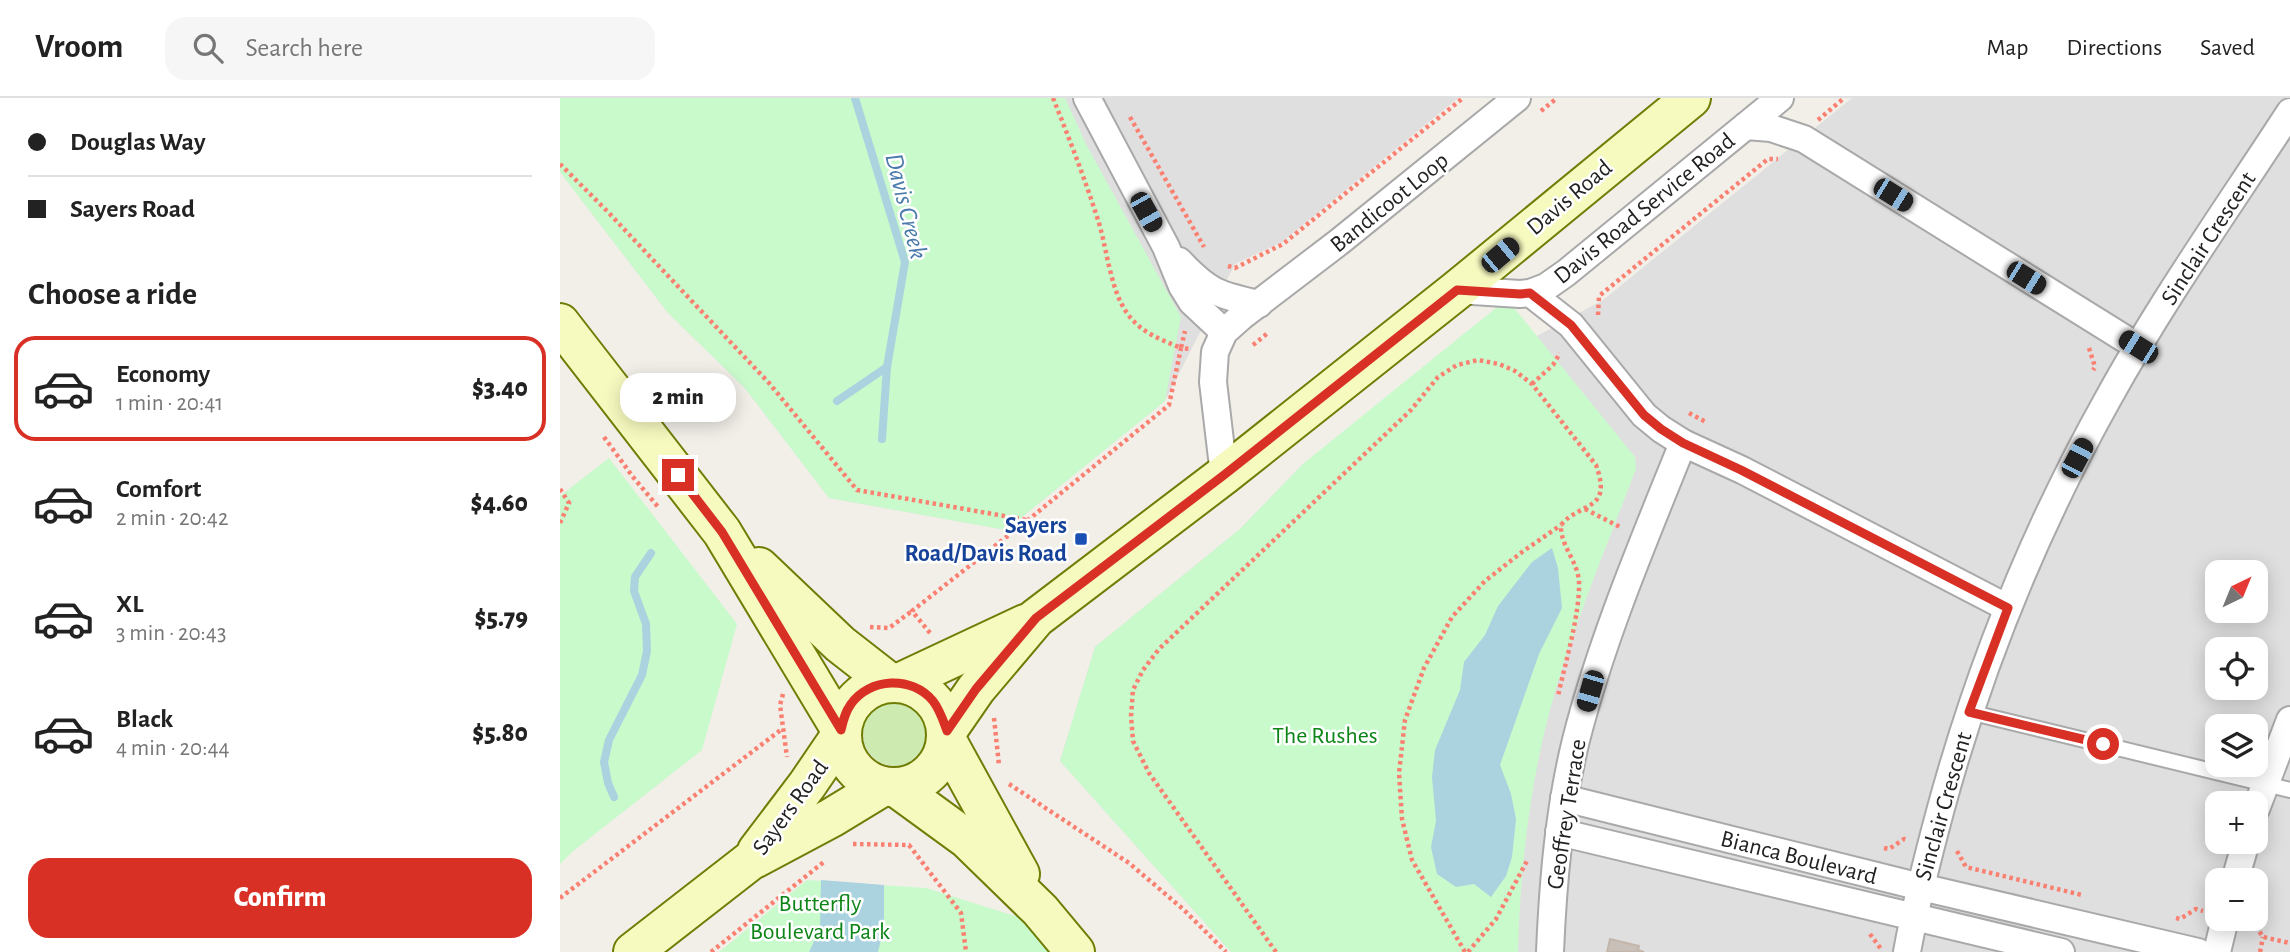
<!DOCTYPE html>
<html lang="en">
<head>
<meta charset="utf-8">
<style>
  :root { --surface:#fff; --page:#f6f6f6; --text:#222; --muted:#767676; --line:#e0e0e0; --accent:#d93025 }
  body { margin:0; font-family:"Alegreya Sans",sans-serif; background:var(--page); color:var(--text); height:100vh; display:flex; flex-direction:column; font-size:26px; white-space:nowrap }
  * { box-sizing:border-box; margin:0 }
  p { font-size:23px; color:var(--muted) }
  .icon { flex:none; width:38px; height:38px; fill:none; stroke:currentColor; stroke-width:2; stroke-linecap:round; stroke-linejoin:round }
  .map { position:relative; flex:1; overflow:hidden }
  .details { display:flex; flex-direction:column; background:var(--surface); width:560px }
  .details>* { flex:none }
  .banner { display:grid; align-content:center; height:154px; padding:0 28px; background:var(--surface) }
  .needle { width:46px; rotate:43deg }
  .tools { position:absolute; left:1645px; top:462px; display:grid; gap:14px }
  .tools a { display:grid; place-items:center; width:63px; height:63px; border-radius:14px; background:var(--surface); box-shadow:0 4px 18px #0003; font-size:35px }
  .end { position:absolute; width:32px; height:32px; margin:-16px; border:9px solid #d93025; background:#fff; box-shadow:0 0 0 4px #fff }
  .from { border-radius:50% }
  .bubble { position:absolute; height:49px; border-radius:21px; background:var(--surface); box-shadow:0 4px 18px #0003; font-size:23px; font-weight:800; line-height:49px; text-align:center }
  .car { position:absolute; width:21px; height:42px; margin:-21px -10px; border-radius:9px; box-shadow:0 0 5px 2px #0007; background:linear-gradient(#222 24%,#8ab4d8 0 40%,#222 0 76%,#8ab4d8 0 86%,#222 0) }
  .banner b { display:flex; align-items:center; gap:24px; height:66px; font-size:26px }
  .banner b+b { border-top:2px solid var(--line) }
  .banner i { width:18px; height:18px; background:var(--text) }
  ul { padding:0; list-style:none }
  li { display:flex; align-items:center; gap:21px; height:105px; margin:0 14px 10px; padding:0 14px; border:4px solid transparent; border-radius:21px }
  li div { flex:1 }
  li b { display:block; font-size:26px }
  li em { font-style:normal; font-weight:800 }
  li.on { border-color:var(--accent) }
  li>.icon { width:63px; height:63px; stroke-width:1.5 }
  h2 { padding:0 28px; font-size:32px; line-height:84px }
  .button { display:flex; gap:14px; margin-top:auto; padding:14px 28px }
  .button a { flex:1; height:80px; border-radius:21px; background:var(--accent); color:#fff; font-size:28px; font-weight:800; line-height:80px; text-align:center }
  header { display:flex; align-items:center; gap:42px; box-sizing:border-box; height:98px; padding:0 35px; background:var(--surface); border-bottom:2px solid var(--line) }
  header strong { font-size:33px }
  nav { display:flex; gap:38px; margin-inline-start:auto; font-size:24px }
  .search { width:490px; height:63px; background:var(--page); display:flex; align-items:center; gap:18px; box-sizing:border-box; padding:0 24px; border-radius:21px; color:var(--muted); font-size:26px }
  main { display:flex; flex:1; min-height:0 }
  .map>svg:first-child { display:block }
  .residential { fill:#e0dfdf; fill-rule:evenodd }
  .grass { fill:#cdebb0 }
  .park { fill:#c8facc }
  .water { fill:#aad3df }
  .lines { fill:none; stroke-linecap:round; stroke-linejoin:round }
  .stream { stroke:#aad3df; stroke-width:8 }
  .building { fill:#c7bfb8; stroke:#c4b6ab; stroke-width:2 }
  .lane-casing { stroke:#a9a9a9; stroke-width:18 }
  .street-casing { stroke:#a9a9a9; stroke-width:30 }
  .secondary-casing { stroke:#707d05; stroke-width:42 }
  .path { stroke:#fa8072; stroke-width:4.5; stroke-dasharray:3.5 3.5; stroke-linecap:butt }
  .lane { stroke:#fff; stroke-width:14 }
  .street { stroke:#fff; stroke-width:26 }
  .secondary { stroke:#f7fabf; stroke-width:38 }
  .route { stroke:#d93025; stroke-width:9 }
  .transit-dot { fill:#1a4fb4; stroke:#fff; stroke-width:2.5 }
  .labels { text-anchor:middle; stroke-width:5; stroke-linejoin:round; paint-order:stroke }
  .street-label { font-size:24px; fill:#222; stroke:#fff }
  .transit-label { font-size:24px; font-weight:bold; fill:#164399; stroke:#fff; text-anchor:end }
  .park-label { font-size:24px; fill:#0c8416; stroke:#fff }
  .water-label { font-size:26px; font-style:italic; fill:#4a7aab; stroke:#fff }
</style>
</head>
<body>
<header>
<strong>Vroom</strong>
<div class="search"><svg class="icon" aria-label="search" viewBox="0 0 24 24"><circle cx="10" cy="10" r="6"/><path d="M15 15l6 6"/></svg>Search here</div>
<nav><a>Map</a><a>Directions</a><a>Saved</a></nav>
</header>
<main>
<section class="details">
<div class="banner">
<b><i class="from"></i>Douglas Way</b>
<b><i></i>Sayers Road</b>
</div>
<h2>Choose a ride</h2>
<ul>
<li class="on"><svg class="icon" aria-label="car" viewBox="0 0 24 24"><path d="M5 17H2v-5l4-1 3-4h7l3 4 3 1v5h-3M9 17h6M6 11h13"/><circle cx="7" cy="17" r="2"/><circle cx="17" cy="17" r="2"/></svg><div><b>Economy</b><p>1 min · 20:41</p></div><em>$3.40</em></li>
<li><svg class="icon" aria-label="car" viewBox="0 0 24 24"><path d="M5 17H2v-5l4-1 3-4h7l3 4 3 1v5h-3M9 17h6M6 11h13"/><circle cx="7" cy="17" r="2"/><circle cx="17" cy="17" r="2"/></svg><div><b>Comfort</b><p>2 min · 20:42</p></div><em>$4.60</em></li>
<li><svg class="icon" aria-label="car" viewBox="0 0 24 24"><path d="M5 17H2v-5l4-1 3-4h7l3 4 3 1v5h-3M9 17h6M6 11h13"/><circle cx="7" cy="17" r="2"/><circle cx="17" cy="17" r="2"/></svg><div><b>XL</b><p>3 min · 20:43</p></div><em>$5.79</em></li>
<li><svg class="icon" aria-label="car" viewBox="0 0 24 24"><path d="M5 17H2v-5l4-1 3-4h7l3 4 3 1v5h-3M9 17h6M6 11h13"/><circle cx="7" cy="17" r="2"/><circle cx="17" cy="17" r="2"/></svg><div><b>Black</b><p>4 min · 20:44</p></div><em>$5.80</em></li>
</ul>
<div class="button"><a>Confirm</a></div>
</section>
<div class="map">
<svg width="1730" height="854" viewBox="0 0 1730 854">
  <rect width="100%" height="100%" fill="#f2efe9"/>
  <!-- residential -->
  <g class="residential">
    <path d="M0 0H898L722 144 675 166 605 303 446 432 269 400 184 289 108 215 0 74Z"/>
    <path d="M1292 0H1730V854H671L500 663 535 549 680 431 744 365 1043 202ZM1657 474H1696V513H1657ZM1657 551H1696V590H1657ZM1657 628H1696V667H1657ZM1657 705H1696V744H1657ZM1657 782H1696V821H1657Z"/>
  </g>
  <!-- grass -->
  <circle class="grass" cx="335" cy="636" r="32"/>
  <!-- park -->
  <g class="park">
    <path d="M0 0H505L527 48 621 219 605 303 446 432 269 400 184 289 108 215 0 74Z"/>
    <path d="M947 201 1075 359 1076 371C1046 450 1012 530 990 612 969 691 960 773 958 854H671L500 663 535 549 680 431 744 365Z"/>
    <path d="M49 360 177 526 142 652 12 754 0 766V398Z"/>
    <path d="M247 782 366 790 461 820 489 854H159Z"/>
  </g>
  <!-- water -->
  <g class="water">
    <path d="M992 450 998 470 1002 510 979 556 940 667 951 696 956 721 952 759 946 778 931 799 914 786 896 789 877 776 871 749 876 723 872 679 875 652 900 592 904 564 925 537 938 508 972 464Z"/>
    <path d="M261 782 324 787V829L318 854H249L260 831Z"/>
  </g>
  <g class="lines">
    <!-- stream -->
    <g class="stream">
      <path d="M295 0 345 164 327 269 322 341"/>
      <path d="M277 303 327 269"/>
      <path d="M54 699 48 685 44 664 49 642 82 577 87 553 86 526 74 493 75 479 91 455"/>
    </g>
  </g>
  <!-- building -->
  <path class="building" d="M1050 841 1079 848 1078 852 1084 854H1047Z"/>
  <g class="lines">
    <defs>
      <path id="lane" d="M1409 614 1730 692"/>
      <g id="street">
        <path d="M527 0 606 149 622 188 632 204 664 234"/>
        <path d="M1186 28 1211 30 1244 41 1578 249"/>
        <path d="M619 163C648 194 658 197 699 206"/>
        <path d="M897 192 960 196 970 195 986 189 1006 175 1220 0"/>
        <path d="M970 195 1011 227 1084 317 1101 331 1123 345 1182 372 1448 510"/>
        <path d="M664 377 653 284 655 254 664 234 682 218 779 144 957 0"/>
        <path d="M1004 700 1361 789 1638 854"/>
        <path d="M1696 711 1730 622"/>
        <path d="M999 734 1501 854"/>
        <path d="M1675 782 1686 744"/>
        <path d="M990 854C993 783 999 711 1016 642 1042 540 1084 442 1123 345"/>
        <path d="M1347 854C1356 805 1368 758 1381 710 1420 567 1476 429 1549 299 1603 201 1669 108 1730 14"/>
        <path d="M1657 854 1665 821"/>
      </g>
      <g id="secondary">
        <path d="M0 225 162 434 281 632"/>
        <path d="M199 469 280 546 330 585"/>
        <circle cx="334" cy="637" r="52"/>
        <path d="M339 585 465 526"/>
        <path d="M387 633 416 591 476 520 664 377 897 192 1131 0"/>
        <path d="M386 641 460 776"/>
        <path d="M337 690 407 741 480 812 515 854"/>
        <path d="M197 753 247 687 281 637"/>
        <path d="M73 854 190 763 271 720 322 689"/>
      </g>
    </defs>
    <!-- lane casing -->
    <use href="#lane" class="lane-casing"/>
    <!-- street casing -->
    <use href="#street" class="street-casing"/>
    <!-- secondary casing -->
    <use href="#secondary" class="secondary-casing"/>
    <!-- path -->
    <g class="path">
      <path d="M493 0C509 40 525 81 538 122 547 150 550 191 567 215 581 235 600 241 621 250L625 233"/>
      <path d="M981 13 997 0"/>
      <path d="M570 19 644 149"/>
      <path d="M1258 22 1284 0"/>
      <path d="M0 66 47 113 209 285 297 392 467 422"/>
      <path d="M668 168 675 170 723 146 903 0"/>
      <path d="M1038 217 1039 198 1208 61H1218"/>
      <path d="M693 247 708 235"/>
      <path d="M1529 250 1535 269 1533 272"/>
      <path d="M972 286 993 267 1000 255"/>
      <path d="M1129 315 1146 324"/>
      <path d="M44 339 73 379 99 410"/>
      <path d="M0 391 9 405 0 425"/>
      <path d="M1025 411 1062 430"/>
      <path d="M310 529 329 530 352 513"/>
      <path d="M370 535 352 513 468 422 609 307 621 250 631 251"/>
      <path d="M223 596 220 607 227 659"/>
      <path d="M434 620 439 667"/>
      <path d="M449 686 569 765 623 811 666 854"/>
      <path d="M293 746 349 747 401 815 406 854"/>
      <path d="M1324 750 1329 751 1344 741 1347 742"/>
      <path d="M1397 753 1406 769 1522 797"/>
      <path d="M0 800 222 631"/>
      <path d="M1696 810 1698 797"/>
      <path d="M1616 820 1620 821 1636 811 1643 813"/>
      <path d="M1691 823 1693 824 1703 839 1730 845"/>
      <path d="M1310 836 1321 851"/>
      <path d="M151 854 265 763"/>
      <path d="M716 854 589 675 573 643 571 618 573 592 583 572 599 551 851 312 878 279 897 267 918 262 939 266 955 273 972 286 1036 367C1053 414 1021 403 1001 427 1000 448 1018 463 1019 484 1020 516 1005 566 998 598"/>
      <path d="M905 854 852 762 842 721 839 675 845 622 864 570 892 519 925 483 962 454 1001 427"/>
      <path d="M908 854 936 821 968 761"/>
      <path d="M1700 854 1703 839"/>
    </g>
    <!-- lane -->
    <use href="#lane" class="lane"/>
    <!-- street -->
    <use href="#street" class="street"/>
    <!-- secondary -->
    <use href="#secondary" class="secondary"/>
  </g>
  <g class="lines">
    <!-- route -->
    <path class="route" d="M118 377 162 434 281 632C283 623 285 614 291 606 309 580 352 577 373 603 380 612 383 622 387 633L416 591 476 520 664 377 897 192 960 196 970 195 1011 227 1084 317 1101 331 1123 345 1181 372 1448 510 1409 614 1543 646"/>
  </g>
  <!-- markers -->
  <rect class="transit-dot" x="514" y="434" width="14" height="14" rx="3.5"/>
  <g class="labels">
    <!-- street labels -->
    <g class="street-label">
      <text transform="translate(1009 99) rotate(-40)" y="8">Davis Road</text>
      <text transform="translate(829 104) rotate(-39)" y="8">Bandicoot Loop</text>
      <text transform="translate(1084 110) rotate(-39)" y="8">Davis Road Service Road</text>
      <text transform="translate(1648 140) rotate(-57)" y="8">Sinclair Crescent</text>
      <text transform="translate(1383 708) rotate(-74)" y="8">Sinclair Crescent</text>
      <text transform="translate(230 709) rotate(-54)" y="8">Sayers Road</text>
      <text transform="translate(1006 716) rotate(-81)" y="8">Geoffrey Terrace</text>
      <text transform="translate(1239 759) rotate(14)" y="8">Bianca Boulevard</text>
    </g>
    <!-- transit labels -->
    <g class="transit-label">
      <text x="507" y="435">Sayers<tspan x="507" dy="28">Road/Davis Road</tspan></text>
    </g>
    <!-- park labels -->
    <g class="park-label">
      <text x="765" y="645">The Rushes</text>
      <text x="260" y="813">Butterfly<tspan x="260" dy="28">Boulevard Park</tspan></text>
    </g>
    <!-- water labels -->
    <g class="water-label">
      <text transform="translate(347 108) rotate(76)" y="9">Davis Creek</text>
    </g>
  </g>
</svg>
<div class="tools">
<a><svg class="needle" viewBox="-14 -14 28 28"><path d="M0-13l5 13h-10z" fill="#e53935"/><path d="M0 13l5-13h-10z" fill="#767676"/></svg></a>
<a><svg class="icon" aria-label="locate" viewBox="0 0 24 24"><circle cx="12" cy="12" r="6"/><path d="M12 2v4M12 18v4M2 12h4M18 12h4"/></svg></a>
<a><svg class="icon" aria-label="layers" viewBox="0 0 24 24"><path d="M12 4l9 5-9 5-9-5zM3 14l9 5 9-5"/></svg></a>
<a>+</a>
<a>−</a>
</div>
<i class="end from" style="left:1543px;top:646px"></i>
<i class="end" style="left:118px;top:377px"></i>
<div class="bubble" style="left:60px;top:275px;width:116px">2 min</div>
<i class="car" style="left:1333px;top:97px;rotate:122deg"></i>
<i class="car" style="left:586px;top:114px;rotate:151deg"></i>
<i class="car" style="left:940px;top:157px;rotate:50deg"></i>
<i class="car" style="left:1466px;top:180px;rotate:122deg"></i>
<i class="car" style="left:1578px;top:249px;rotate:302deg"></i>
<i class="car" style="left:1517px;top:360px;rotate:28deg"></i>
<i class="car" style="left:1030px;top:593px;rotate:196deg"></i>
</div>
</main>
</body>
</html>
